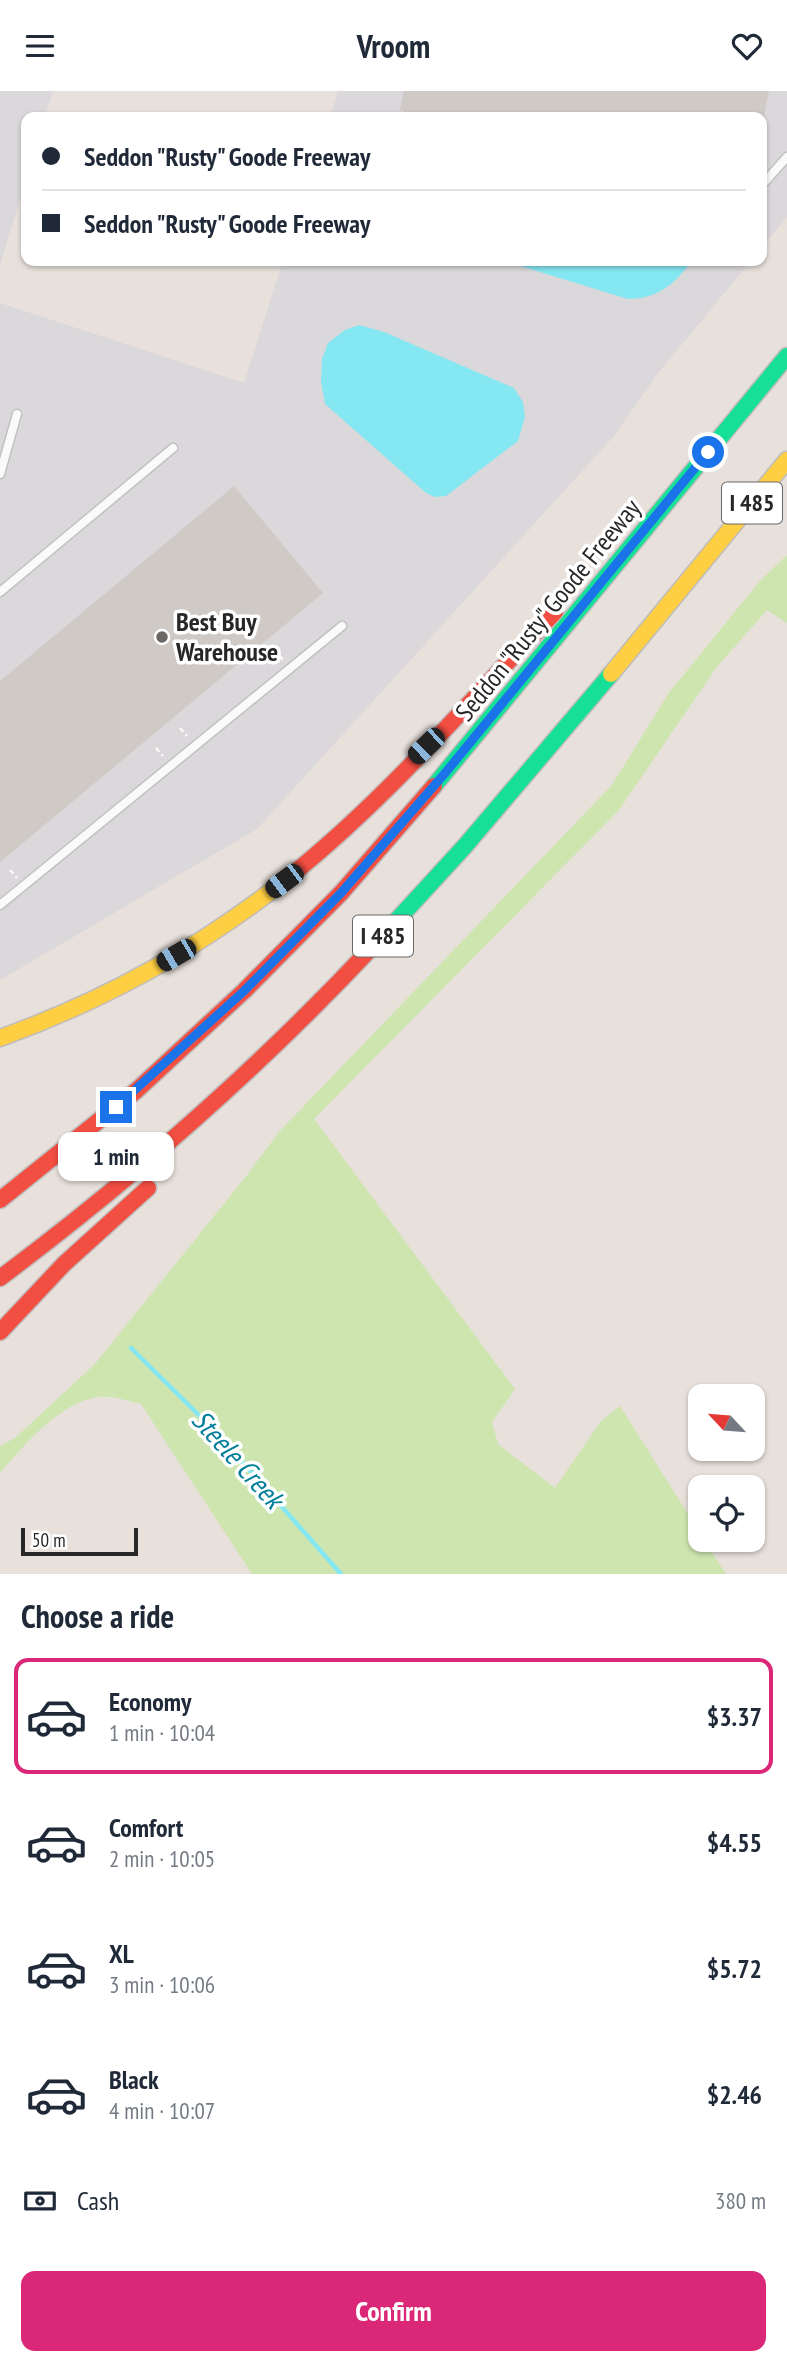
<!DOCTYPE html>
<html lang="en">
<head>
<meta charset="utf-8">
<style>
  :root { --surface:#fff; --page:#f6f6f7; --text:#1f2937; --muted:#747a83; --line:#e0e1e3; --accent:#db2777 }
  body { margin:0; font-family:"PT Sans Narrow",sans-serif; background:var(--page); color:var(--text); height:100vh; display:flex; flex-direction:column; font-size:26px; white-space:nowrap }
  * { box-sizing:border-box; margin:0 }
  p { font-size:23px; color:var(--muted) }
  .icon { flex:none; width:38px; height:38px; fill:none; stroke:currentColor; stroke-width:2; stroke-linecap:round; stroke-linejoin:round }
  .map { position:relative; height:1483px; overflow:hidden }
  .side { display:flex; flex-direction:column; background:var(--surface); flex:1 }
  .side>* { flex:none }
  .banner { position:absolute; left:21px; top:21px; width:746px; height:154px; border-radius:14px; box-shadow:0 2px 5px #0004; display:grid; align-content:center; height:154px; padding:0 21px; background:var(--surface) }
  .needle { width:46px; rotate:296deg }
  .controls { position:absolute; left:688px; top:1293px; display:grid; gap:14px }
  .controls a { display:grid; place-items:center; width:77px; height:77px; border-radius:14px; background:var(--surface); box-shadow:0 2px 5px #0004; font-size:35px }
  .scale { position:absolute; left:21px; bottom:18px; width:117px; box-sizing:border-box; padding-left:7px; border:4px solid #272727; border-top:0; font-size:19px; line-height:24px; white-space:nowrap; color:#272727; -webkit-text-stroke:5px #fff; paint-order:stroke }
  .end { position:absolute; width:32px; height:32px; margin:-16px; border:9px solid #1a73e8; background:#fff; box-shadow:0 0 0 4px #fff }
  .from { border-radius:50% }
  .bubble { position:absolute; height:49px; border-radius:14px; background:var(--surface); box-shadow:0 2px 5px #0004; font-size:23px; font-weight:700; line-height:49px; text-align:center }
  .car { position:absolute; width:21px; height:42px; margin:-21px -10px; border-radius:9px; box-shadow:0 0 5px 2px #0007; background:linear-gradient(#222 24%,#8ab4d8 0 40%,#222 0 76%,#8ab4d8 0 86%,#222 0) }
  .banner b { display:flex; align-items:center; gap:24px; height:66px; font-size:26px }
  .banner b+b { border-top:2px solid var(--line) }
  .banner i { width:18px; height:18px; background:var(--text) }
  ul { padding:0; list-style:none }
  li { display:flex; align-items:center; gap:21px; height:116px; margin:0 14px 10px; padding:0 7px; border:4px solid transparent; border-radius:14px }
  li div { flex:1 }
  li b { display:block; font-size:26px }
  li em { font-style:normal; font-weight:700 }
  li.selected { border-color:var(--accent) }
  li>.icon { width:63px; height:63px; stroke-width:1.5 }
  h2 { padding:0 21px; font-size:32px; line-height:84px }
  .pay { display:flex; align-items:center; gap:18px; height:77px; padding:0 21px; font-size:26px }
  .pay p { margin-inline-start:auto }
  .cta { display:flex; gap:14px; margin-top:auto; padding:14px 21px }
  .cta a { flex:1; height:80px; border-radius:14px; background:var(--accent); color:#fff; font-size:28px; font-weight:700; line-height:80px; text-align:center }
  header { display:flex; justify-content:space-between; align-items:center; height:91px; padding:0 21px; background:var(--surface); font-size:32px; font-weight:700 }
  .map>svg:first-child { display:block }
  .industrial { fill:#dbd8db }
  .green { fill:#cee5af }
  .water { fill:#85e7f1 }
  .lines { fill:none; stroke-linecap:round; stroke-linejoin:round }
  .stream { stroke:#85e7f1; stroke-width:4.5 }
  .building { fill:#cfcac6 }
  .lane-casing { stroke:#c2c1c2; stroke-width:11 }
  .fast-casing { stroke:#bfbcbb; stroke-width:19 }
  .slow-casing { stroke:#bfbcbb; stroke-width:19 }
  .jam-casing { stroke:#bfbcbb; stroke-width:19 }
  .path { stroke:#fbfafa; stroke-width:2.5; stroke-dasharray:5 3.5; stroke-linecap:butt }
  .lane { stroke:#fbfafa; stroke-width:8 }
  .fast { stroke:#16e098; stroke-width:16 }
  .slow { stroke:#ffcf43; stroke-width:16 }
  .jam { stroke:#f24e42; stroke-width:16 }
  .route { stroke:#1a73e8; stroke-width:9 }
  .poi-dot { fill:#6a6866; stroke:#fff; stroke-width:2.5 }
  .labels { text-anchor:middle; stroke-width:7; stroke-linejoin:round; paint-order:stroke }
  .shield { fill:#fff; stroke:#686868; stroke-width:2 }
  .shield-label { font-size:24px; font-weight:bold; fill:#272727 }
  .street-label { font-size:26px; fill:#272727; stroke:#fff }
  .poi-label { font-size:26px; font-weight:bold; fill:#272727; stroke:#fff; text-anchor:start }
  .water-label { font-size:28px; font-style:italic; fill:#017e9a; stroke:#fff }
</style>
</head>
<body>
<header><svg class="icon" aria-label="menu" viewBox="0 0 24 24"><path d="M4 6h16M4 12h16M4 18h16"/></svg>Vroom<svg class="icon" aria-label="heart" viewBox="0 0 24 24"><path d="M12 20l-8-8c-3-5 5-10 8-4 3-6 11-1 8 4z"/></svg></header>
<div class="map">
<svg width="787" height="1483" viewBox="0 0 787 1483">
  <rect width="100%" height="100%" fill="#e7e0db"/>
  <!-- industrial -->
  <g class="industrial">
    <path d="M0 0H53L45 26H26V89L0 174Z"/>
    <path d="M338 0H787V126L761 157V26H330Z"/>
    <path d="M283 170H751L658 282 613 346 257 738 0 889V212L244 292Z"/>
  </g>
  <!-- green -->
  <path class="green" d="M787 464V532L767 519 716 577 619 719 314 1028 515 1298 492 1331 498 1353 555 1397 601 1330 620 1315 700 1442V1449H704L726 1483H252L141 1313C129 1310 110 1304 98 1306 59 1312 25 1353 0 1382V1355L15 1347 95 1273 247 1084 279 1041 612 694 668 603 759 491Z"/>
  <!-- water -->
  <g class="water">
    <path d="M504 170H692C674 193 658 208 628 208Z"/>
    <path d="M359 234 384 241 514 297 523 311 525 326 518 350 446 405 435 406 426 402 325 313 321 290 322 268 328 252 345 239Z"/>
  </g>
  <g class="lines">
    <!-- stream -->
    <path class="stream" d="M131 1257 217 1342 341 1483"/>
  </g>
  <!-- building -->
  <g class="building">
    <path d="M404 0H769L764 26H403L404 20 400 19Z"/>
    <path d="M234 395 323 502 0 771V590Z"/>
  </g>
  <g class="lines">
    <defs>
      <g id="lane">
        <path d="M761 95 787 66"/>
        <path d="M0 383 17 323"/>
        <path d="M0 501 173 357"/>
        <path d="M0 814 342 535"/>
      </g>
      <g id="fast">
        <path d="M434 695 787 265"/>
        <path d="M376 852 465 755 611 583"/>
      </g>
      <g id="slow">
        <path d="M611 583 787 369"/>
        <path d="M0 947C100 911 191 862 275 797"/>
      </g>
      <g id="jam">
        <path d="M275 797C379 717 465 615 555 521"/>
        <path d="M0 1109 137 999 244 900 341 802 434 695"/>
        <path d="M0 1187C135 1086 261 975 376 852"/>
        <path d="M0 1241 64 1173 148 1097"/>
      </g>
    </defs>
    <!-- lane casing -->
    <use href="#lane" class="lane-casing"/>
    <!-- fast casing -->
    <use href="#fast" class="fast-casing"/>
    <!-- slow casing -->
    <use href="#slow" class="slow-casing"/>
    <!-- jam casing -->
    <use href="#jam" class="jam-casing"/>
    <!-- path -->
    <g class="path">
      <path d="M274 558 283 569"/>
      <path d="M180 637 187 645"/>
      <path d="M156 657 163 665"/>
      <path d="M10 779 17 787"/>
    </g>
    <!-- lane -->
    <use href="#lane" class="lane"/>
    <!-- fast -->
    <use href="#fast" class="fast"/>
    <!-- slow -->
    <use href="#slow" class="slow"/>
    <!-- jam -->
    <use href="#jam" class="jam"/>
  </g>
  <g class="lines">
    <!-- route -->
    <path class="route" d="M116 1016 244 900 341 802 446 681 708 361"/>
  </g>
  <!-- markers -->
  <circle class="poi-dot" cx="162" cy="546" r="7"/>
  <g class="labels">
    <!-- shield labels -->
    <g class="shield">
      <rect x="722" y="391.5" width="60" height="41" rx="5"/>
      <rect x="353" y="824.5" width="60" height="41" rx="5"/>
    </g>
    <g class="shield-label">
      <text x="752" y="420">I 485</text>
      <text x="383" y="853">I 485</text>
    </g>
    <!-- street labels -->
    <g class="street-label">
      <text transform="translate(548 519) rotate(-51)" y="9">Seddon "Rusty" Goode Freeway</text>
    </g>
    <!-- poi labels -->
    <g class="poi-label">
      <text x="176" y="540">Best Buy<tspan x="176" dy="30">Warehouse</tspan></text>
    </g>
    <!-- water labels -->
    <g class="water-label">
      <text transform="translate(238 1368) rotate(48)" y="10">Steele Creek</text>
    </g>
  </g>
</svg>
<div class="controls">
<a><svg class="needle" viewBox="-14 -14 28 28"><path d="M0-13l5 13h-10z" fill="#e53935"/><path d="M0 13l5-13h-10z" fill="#747a83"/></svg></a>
<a><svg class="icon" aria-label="locate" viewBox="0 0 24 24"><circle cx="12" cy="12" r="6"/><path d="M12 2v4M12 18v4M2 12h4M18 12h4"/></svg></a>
</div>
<div class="scale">50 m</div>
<i class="end from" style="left:708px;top:361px"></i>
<i class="end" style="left:116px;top:1016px"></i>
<div class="bubble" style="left:58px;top:1041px;width:116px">1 min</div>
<i class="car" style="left:426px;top:655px;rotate:226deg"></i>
<i class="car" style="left:284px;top:790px;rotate:233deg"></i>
<i class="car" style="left:176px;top:864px;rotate:240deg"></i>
<div class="banner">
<b><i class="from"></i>Seddon &quot;Rusty&quot; Goode Freeway</b>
<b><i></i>Seddon &quot;Rusty&quot; Goode Freeway</b>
</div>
</div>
<section class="side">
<h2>Choose a ride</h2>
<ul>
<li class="selected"><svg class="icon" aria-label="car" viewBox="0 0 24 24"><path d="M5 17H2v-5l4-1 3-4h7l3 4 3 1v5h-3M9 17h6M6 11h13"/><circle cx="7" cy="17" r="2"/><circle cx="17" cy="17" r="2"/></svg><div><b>Economy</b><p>1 min · 10:04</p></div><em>$3.37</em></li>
<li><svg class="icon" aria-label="car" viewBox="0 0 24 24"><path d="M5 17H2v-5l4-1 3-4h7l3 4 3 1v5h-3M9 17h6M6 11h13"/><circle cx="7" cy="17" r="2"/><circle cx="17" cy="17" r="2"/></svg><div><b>Comfort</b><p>2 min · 10:05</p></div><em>$4.55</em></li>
<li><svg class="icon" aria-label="car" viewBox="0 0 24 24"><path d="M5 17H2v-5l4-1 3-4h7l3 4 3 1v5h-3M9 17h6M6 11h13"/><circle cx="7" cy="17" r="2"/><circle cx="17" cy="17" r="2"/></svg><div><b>XL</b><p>3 min · 10:06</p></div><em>$5.72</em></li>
<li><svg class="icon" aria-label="car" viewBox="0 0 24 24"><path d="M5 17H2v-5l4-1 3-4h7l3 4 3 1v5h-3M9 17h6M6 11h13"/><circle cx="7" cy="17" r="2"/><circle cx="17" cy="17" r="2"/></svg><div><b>Black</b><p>4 min · 10:07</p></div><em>$2.46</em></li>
</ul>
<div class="pay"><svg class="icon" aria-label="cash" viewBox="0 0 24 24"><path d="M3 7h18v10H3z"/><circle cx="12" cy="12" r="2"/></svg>Cash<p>380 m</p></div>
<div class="cta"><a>Confirm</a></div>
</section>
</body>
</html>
